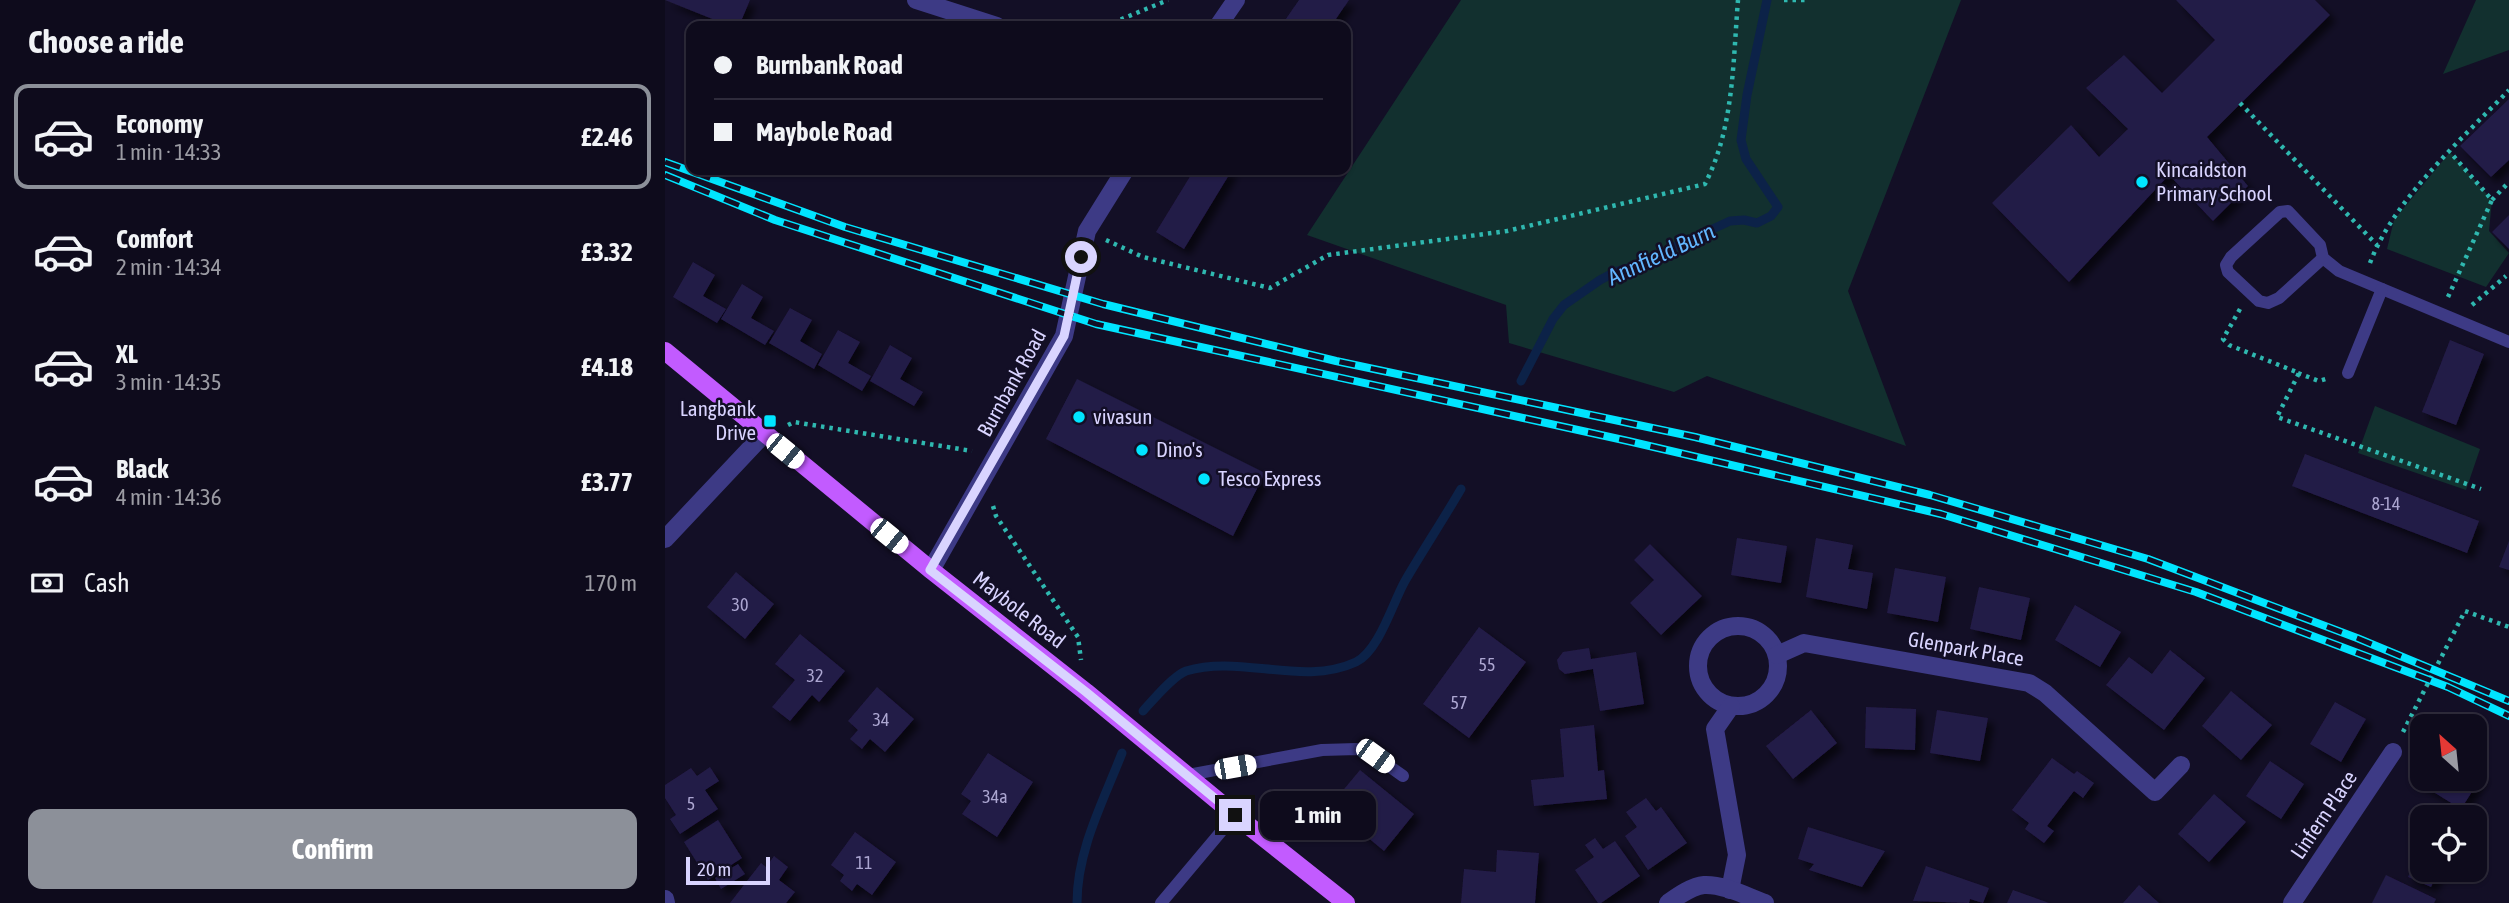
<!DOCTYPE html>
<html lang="en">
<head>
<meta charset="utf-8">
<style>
  :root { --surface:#0e0b1c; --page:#1c1929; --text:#f1f3f6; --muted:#9b9ba3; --line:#2e2b3b; --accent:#8c9099 }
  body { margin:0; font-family:"Asap Condensed",sans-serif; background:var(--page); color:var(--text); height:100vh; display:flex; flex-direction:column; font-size:26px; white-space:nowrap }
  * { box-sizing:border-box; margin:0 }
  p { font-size:23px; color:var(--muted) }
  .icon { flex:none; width:38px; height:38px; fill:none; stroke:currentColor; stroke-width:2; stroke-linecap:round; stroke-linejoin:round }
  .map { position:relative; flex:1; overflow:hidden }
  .panel { display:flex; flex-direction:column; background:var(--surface); width:665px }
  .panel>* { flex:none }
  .top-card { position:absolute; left:21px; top:21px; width:665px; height:154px; border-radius:14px; box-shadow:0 2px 5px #0004,0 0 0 2px var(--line); display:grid; align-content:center; height:154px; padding:0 28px; background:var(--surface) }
  .needle { width:46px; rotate:333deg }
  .tools { position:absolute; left:1745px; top:714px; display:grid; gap:14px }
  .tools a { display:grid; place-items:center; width:77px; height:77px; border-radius:14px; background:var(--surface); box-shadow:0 2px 5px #0004,0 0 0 2px var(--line); font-size:35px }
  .scale { position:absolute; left:21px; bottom:18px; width:84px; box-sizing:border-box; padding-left:7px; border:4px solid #d9d4ff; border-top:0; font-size:19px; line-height:24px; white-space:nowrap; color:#d9d4ff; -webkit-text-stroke:5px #130f26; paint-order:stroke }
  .end { position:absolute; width:32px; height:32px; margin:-16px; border:9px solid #d9d4ff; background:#111; box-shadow:0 0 0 4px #111 }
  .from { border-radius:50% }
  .bubble { position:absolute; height:49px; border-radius:14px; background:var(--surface); box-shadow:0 2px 5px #0004,0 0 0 2px var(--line); font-size:23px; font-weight:700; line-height:49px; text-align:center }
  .car { position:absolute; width:21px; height:42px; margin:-21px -10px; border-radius:9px; box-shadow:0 0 5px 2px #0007; background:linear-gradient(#fff 24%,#345 0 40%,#fff 0 76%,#345 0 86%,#fff 0) }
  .top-card b { display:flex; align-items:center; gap:24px; height:66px; font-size:26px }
  .top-card b+b { border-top:2px solid var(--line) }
  .top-card i { width:18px; height:18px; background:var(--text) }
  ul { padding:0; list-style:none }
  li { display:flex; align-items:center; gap:21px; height:105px; margin:0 14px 10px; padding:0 14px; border:4px solid transparent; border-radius:14px }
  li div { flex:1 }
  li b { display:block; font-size:26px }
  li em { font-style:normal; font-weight:700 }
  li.on { border-color:var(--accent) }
  li>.icon { width:63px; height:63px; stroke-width:1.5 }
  h2 { padding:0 28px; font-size:32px; line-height:84px }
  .pay { display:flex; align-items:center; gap:18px; height:77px; padding:0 28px; font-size:26px }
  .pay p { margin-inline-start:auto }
  .button { display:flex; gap:14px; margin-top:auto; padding:14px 28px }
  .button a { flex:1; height:80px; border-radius:14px; background:var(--accent); color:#fff; font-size:28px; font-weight:700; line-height:80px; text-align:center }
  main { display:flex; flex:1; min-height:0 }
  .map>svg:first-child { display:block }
  .green { fill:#12302f }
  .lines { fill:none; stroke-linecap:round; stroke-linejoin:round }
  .stream { stroke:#0c2248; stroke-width:9 }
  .building { fill:#241b47; filter:url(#shadow) }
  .path { stroke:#2fb8b0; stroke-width:4.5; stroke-dasharray:3.5 5; stroke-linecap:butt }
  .service { stroke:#3d3a85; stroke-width:12 }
  .minor { stroke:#3d3a85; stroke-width:18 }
  .tertiary { stroke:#3d3a85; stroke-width:18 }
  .primary { stroke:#c25bff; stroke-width:18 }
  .rail-casing { stroke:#00e5ff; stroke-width:8 }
  .rail { stroke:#130f26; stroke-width:5; stroke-dasharray:16; stroke-linecap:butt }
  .route { stroke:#d9d4ff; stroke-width:9 }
  .poi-dot { fill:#00e5ff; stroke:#130f26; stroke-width:2.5 }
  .labels { text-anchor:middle; stroke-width:5; stroke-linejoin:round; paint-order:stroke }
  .number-label { font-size:18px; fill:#aca6d1 }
  .poi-label { font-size:21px; fill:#d9d4ff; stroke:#130f26; text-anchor:start }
  .street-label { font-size:21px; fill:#d9d4ff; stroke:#130f26 }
  .water-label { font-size:23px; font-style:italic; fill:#62b6ff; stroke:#130f26 }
</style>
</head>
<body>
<main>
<section class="panel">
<h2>Choose a ride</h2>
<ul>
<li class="on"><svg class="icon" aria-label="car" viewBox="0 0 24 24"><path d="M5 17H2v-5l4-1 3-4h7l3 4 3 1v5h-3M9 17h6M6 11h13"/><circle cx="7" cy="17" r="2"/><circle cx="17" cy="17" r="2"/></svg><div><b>Economy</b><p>1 min · 14:33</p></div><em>£2.46</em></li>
<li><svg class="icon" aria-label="car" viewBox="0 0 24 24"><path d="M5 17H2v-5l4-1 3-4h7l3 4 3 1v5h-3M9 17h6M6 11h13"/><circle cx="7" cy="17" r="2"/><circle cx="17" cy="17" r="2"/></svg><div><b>Comfort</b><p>2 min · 14:34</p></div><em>£3.32</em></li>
<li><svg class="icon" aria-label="car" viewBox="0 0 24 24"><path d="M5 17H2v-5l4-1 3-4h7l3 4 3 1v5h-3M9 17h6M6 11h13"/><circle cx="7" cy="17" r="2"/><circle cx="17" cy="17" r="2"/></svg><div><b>XL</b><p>3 min · 14:35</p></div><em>£4.18</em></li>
<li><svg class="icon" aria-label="car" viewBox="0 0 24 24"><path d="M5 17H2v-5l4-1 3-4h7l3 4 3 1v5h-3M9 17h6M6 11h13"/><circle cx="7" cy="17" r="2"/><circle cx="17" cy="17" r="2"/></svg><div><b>Black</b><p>4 min · 14:36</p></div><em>£3.77</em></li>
</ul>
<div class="pay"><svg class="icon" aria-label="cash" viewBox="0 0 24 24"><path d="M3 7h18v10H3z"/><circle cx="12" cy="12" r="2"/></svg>Cash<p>170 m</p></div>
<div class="button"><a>Confirm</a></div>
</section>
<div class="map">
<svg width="1844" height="903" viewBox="0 0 1844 903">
  <defs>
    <filter id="shadow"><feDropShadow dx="6" dy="6" stdDeviation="3.5" flood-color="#0009"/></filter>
  </defs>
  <rect width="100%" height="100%" fill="#130f26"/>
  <!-- green -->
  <g class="green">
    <path d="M796 0H1296L1183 291 1241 446 1042 376 1009 392 844 343 841 305 642 235Z"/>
    <path d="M1811 0H1844V50L1778 74Z"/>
    <path d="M1785 152 1827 200 1824 231 1844 253 1821 287 1722 249 1729 220Z"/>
    <path d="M1710 406 1815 449 1801 490 1693 453Z"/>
  </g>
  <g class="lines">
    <!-- stream -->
    <g class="stream">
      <path d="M856 381 888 319 899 305 935 280 952 271 988 261 1011 246 1065 221 1079 220 1092 223 1106 216 1113 207 1081 159 1076 140 1082 95 1102 0"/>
      <path d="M478 711C488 700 508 676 521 671 576 654 637 687 691 662 714 651 728 602 740 581 758 550 778 520 796 489"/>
      <path d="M412 903C412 850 438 802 457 753"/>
    </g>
  </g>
  <!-- building -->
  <g class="building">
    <path d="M0 0H85L74 26H65Z"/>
    <path d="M634 0H684L666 26H616Z"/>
    <path d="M1511 0H1650L1665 15 1542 137 1583 186 1548 221 1504 175 1404 282 1327 203 1406 125 1434 157 1463 129 1421 88 1459 55 1497 93 1550 40Z"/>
    <path d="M1844 99V160L1826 177 1795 146Z"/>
    <path d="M529 170H567L519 249 491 232Z"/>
    <path d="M1844 215V249L1827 232Z"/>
    <path d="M28 262 50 275 38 296 61 309 52 323 8 297Z"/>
    <path d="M77 284 98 297 86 318 109 331 100 345 56 319Z"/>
    <path d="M125 308 147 320 135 341 157 354 149 369 104 343Z"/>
    <path d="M173 330 195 342 183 363 206 376 197 391 153 365Z"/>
    <path d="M1785 340 1819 354 1791 425 1757 412Z"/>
    <path d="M225 345 247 358 235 379 258 392 249 406 205 381Z"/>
    <path d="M412 379 600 473 568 536 381 439Z"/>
    <path d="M1640 454 1814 521 1802 553 1627 486Z"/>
    <path d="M1072 538 1122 546 1116 583 1066 575Z"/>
    <path d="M1151 538 1188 545 1183 569 1208 573 1202 609 1141 597Z"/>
    <path d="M1844 541V570L1834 567Z"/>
    <path d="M985 544 1037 596 996 635 965 603 989 580 969 560Z"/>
    <path d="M1230 568 1281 577 1273 622 1222 613Z"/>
    <path d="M71 572 109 604 80 639 42 607Z"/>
    <path d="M1314 587 1365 598 1356 640 1305 629Z"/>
    <path d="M1410 605 1456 632 1435 667 1390 640Z"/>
    <path d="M814 627 861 662 804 738 758 704Z"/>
    <path d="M135 634 180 671 154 702 147 695 125 721 107 707 130 680 110 664Z"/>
    <path d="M924 648 926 659 971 652 979 704 935 711 928 669 900 674 894 669 892 660 898 652Z"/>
    <path d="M1505 650 1540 678 1499 730 1441 685 1464 657 1487 674Z"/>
    <path d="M212 687 249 719 220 752 205 739 197 749 185 739 193 730 183 721Z"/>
    <path d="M1566 691 1607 725 1576 760 1537 726Z"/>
    <path d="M1670 702 1701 719 1676 762 1645 744Z"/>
    <path d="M1201 707 1251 709 1250 750 1200 748Z"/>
    <path d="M1146 710 1172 743 1128 779 1101 746Z"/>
    <path d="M1272 710 1323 718 1315 761 1265 753Z"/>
    <path d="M929 725 933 771 939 770 942 799 869 806 866 780 899 777 895 729Z"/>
    <path d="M323 753 368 782 332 837 297 814 306 801 296 794Z"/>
    <path d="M1387 758 1409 774 1412 771 1429 783 1418 798 1409 791 1382 826 1389 831 1379 843 1360 829 1364 823 1347 810Z"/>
    <path d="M1605 761 1639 784 1616 819 1581 796Z"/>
    <path d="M45 767 54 781 40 790 53 809 15 834 5 819 11 815 0 798V785L26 768 32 776Z"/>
    <path d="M1757 767V779H1810V771L1817 776 1796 809 1749 780Z"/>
    <path d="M695 770 749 814 719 851 665 806Z"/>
    <path d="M1549 794 1581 822 1544 862 1513 834Z"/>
    <path d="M981 798 991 811 996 807 1022 843 983 870 960 836 972 827 961 812Z"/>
    <path d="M53 820 77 858 43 880 19 842Z"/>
    <path d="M1143 827 1220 851 1197 887 1144 870 1149 864 1133 859Z"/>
    <path d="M190 832 231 862 207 895 192 884 187 891 175 881 179 875 166 865Z"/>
    <path d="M930 838 938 849 950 841 975 876 936 903H933L910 870 929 857 920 845Z"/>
    <path d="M1757 847V870H1774L1766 887 1743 877Z"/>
    <path d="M832 850 874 853 870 903H796L799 869 831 872Z"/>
    <path d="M109 856 123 867 114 880 130 892 121 903H65L96 863 101 867Z"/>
    <path d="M73 864 80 874 56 889 50 878Z"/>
    <path d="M1261 866 1324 888 1318 903 1305 899 1304 903 1248 901Z"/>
    <path d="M1721 875 1771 899 1769 903H1707Z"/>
    <path d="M1474 885 1494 903H1458Z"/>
    <path d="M1348 890 1384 903H1342Z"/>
  </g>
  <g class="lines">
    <!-- path -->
    <g class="path">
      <path d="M1119 0H1143"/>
      <path d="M440 26 503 0"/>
      <path d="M1575 103 1712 245"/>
      <path d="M1827 200 1844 182"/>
      <path d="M441 240 478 257 605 288 663 255 842 231 1040 184C1069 128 1068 61 1073 0"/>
      <path d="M1705 263C1729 199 1797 139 1844 90"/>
      <path d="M1783 297 1827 200 1785 152"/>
      <path d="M1807 305 1841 276"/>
      <path d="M1575 309 1558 339 1564 345 1634 373 1612 417 1816 489"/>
      <path d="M1633 373 1654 381 1664 378"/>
      <path d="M123 425 129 422 307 451"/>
      <path d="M328 506 331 516 413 637 416 660"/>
      <path d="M1738 732 1800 611 1844 627"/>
    </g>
    <!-- service -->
    <g class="service">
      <path d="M1658 258 1614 298 1603 303 1594 301 1563 272 1561 265 1566 257 1615 212 1623 211 1655 245 1658 258 1674 271 1844 342"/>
      <path d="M1683 373 1717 289"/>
      <path d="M523 775 657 750 692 749 710 756 738 776"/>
      <path d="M496 903 570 815"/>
    </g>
    <!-- minor -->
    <g class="minor">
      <path d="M251 0 332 26"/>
      <path d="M0 539 99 434"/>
      <circle cx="1073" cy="666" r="40"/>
      <path d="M1112 655 1139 643 1364 683 1380 693 1490 792 1516 765"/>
      <path d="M1065 890 1072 855 1050 729 1066 706"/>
      <path d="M0 899 1 903"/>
      <path d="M1003 903C1013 896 1027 886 1039 885 1059 884 1083 897 1100 903"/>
      <path d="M1627 903 1728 752"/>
    </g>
    <!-- tertiary -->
    <g class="tertiary">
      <path d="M553 26 571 0"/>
      <path d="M266 570 399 336 422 231 460 170"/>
    </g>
    <!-- primary -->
    <path class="primary" d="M0 351 266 570 421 692 570 815 681 903"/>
    <defs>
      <g id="rail">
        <path d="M0 162 180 227 438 304 671 361 1030 437 1265 495 1483 559 1692 638 1844 701"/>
        <path d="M0 175 110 220 431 324 963 441 1276 514 1531 592 1783 687 1844 716"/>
      </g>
    </defs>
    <!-- rail casing -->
    <use href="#rail" class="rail-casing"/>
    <!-- rail -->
    <use href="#rail" class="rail"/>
  </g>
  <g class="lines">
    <!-- route -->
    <path class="route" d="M416 257 399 336 265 570 421 692 570 815"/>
  </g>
  <!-- markers -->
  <g class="poi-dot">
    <circle cx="1477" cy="182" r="7"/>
    <circle cx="414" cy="417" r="7"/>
    <rect x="98" y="414" width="14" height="14" rx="3.5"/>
    <circle cx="477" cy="450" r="7"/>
    <circle cx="539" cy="479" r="7"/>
  </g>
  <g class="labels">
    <!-- number labels -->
    <g class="number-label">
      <text x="1721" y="510">8-14</text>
      <text x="75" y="611">30</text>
      <text x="822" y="671">55</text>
      <text x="150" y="682">32</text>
      <text x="794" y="709">57</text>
      <text x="216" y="726">34</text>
      <text x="330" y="803">34a</text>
      <text x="26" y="810">5</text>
      <text x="199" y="869">11</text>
    </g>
    <!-- poi labels -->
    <g class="poi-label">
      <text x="1491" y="177">Kincaidston<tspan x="1491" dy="24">Primary School</tspan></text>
      <text x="91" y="416" text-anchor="end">Langbank<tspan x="91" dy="24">Drive</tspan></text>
      <text x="428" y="424">vivasun</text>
      <text x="491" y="457">Dino's</text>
      <text x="553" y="486">Tesco Express</text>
    </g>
    <!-- street labels -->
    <g class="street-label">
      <text transform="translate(347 383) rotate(-61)" y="7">Burnbank Road</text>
      <text transform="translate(354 610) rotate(38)" y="7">Maybole Road</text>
      <text transform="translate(1301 649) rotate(10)" y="7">Glenpark Place</text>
      <text transform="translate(1659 815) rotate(-56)" y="7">Linfern Place</text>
    </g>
    <!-- water labels -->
    <g class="water-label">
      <text transform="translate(996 254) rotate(-25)" y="8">Annfield Burn</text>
    </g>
  </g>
</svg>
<div class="tools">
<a><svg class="needle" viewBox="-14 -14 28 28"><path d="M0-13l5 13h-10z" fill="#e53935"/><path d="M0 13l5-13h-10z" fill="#9b9ba3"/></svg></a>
<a><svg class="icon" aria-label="locate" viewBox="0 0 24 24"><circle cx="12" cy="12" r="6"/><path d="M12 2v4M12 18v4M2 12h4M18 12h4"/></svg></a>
</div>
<div class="scale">20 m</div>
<i class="end from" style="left:416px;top:257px"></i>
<i class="end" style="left:570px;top:815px"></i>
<div class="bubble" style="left:595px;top:791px;width:116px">1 min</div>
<i class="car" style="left:120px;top:451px;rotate:129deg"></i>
<i class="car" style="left:224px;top:536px;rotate:129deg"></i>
<i class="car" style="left:710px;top:756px;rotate:126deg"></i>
<i class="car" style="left:570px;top:767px;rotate:80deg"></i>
<div class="top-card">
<b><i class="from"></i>Burnbank Road</b>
<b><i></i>Maybole Road</b>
</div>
</div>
</main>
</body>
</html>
